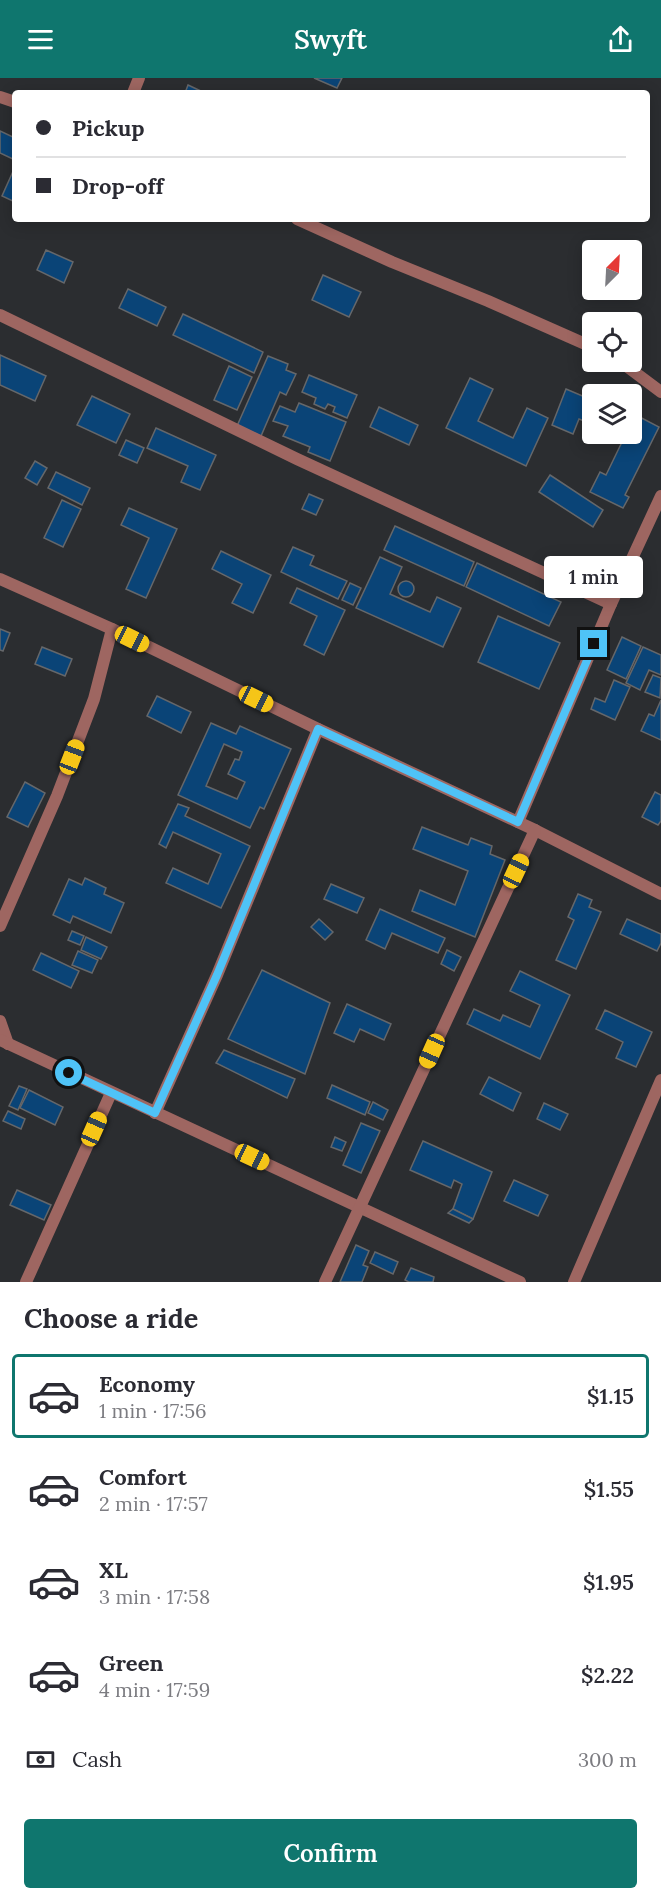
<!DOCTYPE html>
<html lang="en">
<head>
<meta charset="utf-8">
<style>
  :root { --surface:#fff; --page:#f7f7f7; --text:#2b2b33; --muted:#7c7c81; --line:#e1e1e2; --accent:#0f766e }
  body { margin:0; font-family:Lora,serif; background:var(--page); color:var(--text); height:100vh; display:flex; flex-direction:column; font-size:22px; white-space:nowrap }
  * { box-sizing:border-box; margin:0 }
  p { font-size:20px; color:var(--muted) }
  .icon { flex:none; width:33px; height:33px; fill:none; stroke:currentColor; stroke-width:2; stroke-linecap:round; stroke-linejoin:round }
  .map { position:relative; height:1204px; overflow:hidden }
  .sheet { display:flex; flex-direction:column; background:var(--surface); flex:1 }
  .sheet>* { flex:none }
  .hud { position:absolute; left:12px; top:12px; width:638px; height:132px; border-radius:6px; box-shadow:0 3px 15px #0003; display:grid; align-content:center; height:132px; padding:0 24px; background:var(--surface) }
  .needle { width:39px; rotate:24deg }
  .controls { position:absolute; left:582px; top:162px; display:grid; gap:12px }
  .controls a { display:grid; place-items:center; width:60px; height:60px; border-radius:6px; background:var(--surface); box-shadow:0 3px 15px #0003; font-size:30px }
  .end { position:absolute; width:27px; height:27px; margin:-14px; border:8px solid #4fc3f7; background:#111; box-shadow:0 0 0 3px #111 }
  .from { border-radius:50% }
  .bubble { position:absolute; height:42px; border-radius:6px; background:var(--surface); box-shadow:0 3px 15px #0003; font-size:20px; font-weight:600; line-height:42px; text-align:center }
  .car { position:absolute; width:18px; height:36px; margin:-18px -9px; border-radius:8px; box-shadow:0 0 4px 2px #0007; background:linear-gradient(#f5c518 24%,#345 0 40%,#f5c518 0 76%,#345 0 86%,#f5c518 0) }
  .hud b { display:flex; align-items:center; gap:21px; height:57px; font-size:22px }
  .hud b+b { border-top:2px solid var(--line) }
  .hud i { width:15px; height:15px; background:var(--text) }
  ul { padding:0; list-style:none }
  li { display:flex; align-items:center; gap:18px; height:84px; margin:0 12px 9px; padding:0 12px; border:3px solid transparent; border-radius:6px }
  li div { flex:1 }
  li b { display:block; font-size:22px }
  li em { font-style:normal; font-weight:600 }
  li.selected { border-color:var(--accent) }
  li>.icon { width:54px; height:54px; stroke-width:1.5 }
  h2 { padding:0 24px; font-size:27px; line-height:72px }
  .pay { display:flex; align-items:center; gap:15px; height:66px; padding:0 24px; font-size:22px }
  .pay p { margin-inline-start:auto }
  .action { display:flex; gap:12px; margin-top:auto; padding:12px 24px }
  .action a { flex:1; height:69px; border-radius:6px; background:var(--accent); color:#fff; font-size:24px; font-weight:600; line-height:69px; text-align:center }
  header { display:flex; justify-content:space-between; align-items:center; height:78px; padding:0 24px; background:var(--accent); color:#fff; font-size:27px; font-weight:600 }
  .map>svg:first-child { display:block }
  .building { fill:#0a4477; stroke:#65676a; stroke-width:1.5; fill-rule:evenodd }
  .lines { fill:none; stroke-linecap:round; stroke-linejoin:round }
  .minor { stroke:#9e6661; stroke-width:12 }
  .route { stroke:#4fc3f7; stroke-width:8 }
</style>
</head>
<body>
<header><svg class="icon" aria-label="menu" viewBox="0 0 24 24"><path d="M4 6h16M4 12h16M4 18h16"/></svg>Swyft<svg class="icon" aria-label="share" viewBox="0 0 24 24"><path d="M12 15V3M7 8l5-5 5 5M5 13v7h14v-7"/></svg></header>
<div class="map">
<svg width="661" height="1204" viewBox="0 0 661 1204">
  <rect width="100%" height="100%" fill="#2b2d30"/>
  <!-- building -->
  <g class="building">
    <path d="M314 0H342L337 10Z"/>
    <path d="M188 7 205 15H185Z"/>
    <path d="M0 53 15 60V82L0 75Z"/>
    <path d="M15 89V124L2 118Z"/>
    <path d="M46 172 73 184 64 205 37 192Z"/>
    <path d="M323 197 361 214 349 239 312 222Z"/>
    <path d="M128 211 166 229 157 248 119 230Z"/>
    <path d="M183 236 263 274 254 295 173 257Z"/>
    <path d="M0 277 46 298 35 323 0 307Z"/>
    <path d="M268 278 288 286 286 292 296 296 286 317 280 314 261 358 237 348Z"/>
    <path d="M229 288 252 299 237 332 214 322Z"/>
    <path d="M309 297 357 317 347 340 333 334 335 329 328 326 325 331 314 326 316 320 302 314Z"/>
    <path d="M470 300 493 311 478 343 513 360 527 330 548 340 526 388 446 350Z"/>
    <path d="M566 311 592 322V346L579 341 573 356 552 347Z"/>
    <path d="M92 318 130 336 116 365 77 347Z"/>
    <path d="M299 325 346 344 330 383 308 374 310 369 283 358 288 348 273 343 280 328 295 334Z"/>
    <path d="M379 329 418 347 409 367 370 349Z"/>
    <path d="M632 335 659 349 625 417 629 419 623 430 590 414 600 394 606 397 622 364 616 362 620 356H632Z"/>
    <path d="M156 350 216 377 200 412 181 404 188 388 147 370Z"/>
    <path d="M126 362 144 370 137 385 119 377Z"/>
    <path d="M35 383 47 390 37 407 25 400Z"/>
    <path d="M56 394 90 410 82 427 48 410Z"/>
    <path d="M550 397 603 432 593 449 539 414Z"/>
    <path d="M309 416 323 422 316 437 302 431Z"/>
    <path d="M62 422 81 431 63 469 44 460Z"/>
    <path d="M129 430 177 451 146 520 126 511 149 460 121 447Z"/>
    <path d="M395 448 474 484 464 508 384 472Z"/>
    <path d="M293 469 314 478 310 487 347 503 338 521 281 494Z"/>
    <path d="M221 473 271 497 253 535 232 525 242 506 212 491Z"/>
    <path d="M380 479 402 489 390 516 430 534 437 519 461 530 443 569 356 530Z"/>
    <path d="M477 485 561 524 549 548 466 509Z"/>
    <circle cx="406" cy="511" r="8"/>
    <path d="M350 505 361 510 353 527 342 522Z"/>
    <path d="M297 510 345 532 324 577 304 567 317 538 290 525Z"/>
    <path d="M498 538 560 565 539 611 478 584Z"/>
    <path d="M0 551 10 555 3 573 0 572Z"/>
    <path d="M622 559 641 568 626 601 607 592Z"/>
    <path d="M42 569 72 581 65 598 35 586Z"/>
    <path d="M643 569 661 577V597L649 592 640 612 626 605Z"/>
    <path d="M653 597 661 600 660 620 645 614Z"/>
    <path d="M614 602 630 609 615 642 591 631 595 620 605 624Z"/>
    <path d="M157 618 191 634 181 655 147 638Z"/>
    <path d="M661 622V662L641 653 649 636 654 638Z"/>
    <path d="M211 645 236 656 240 648 291 671 264 731 260 729 250 750 178 717ZM224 666 242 674 239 682 235 681 228 696 245 704 237 721 206 708Z"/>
    <path d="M25 704 45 715 28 749 7 739Z"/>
    <path d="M655 714 661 717V743L658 747 642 739Z"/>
    <path d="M178 726 189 730 185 738 250 768 221 830 166 805 173 790 208 806 221 776 173 754 166 770 159 766Z"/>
    <path d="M422 749 468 767 471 760 492 768 490 776 505 782 475 859 412 833 420 812 455 827 468 793 413 771Z"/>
    <path d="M85 800 106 810 104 816 124 825 111 855 73 838 70 845 53 837 69 801 82 807Z"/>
    <path d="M331 806 364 820 357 835 324 821Z"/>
    <path d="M578 816 592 822 589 829 601 834 576 891 556 882 574 842 568 839Z"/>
    <path d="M380 831 445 860 438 875 392 855 385 871 366 862Z"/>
    <path d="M319 841 333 854 325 862 311 849Z"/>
    <path d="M627 841 661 856V865L657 873 620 856Z"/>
    <path d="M72 853 84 858 80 867 68 862Z"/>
    <path d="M86 859 107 869 101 881 81 872Z"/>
    <path d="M447 872 461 879 454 893 441 886Z"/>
    <path d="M78 873 98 882 92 895 72 887Z"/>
    <path d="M41 875 79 893 71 910 33 892Z"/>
    <path d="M262 892 330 925 305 996 228 961Z"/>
    <path d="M520 893 570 917 540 981 467 946 474 931 500 943 503 937 530 949 540 927 510 913Z"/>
    <path d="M347 926 391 946 384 962 360 951 354 964 334 955Z"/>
    <path d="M605 932 652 954 636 989 616 980 623 964 596 951Z"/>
    <path d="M224 972 295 1001 287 1020 216 985Z"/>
    <path d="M489 999 521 1015 513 1033 480 1016Z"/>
    <path d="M332 1007 370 1024 365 1037 327 1020Z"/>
    <path d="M19 1008 27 1011 18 1032 9 1028Z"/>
    <path d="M29 1012 63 1029 55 1047 20 1030Z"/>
    <path d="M373 1024 388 1032 383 1042 368 1035Z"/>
    <path d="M544 1025 568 1036 560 1052 537 1041Z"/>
    <path d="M8 1033 25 1041 21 1051 3 1043Z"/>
    <path d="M361 1045 380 1053 361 1095 343 1087Z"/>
    <path d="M335 1059 346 1064 342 1073 331 1069Z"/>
    <path d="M423 1063 492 1094 473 1141 453 1131 462 1106 454 1102 451 1110 410 1092Z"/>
    <path d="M514 1102 548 1117 538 1138 504 1123Z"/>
    <path d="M17 1112 51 1127 44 1142 10 1127Z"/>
    <path d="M453 1131 473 1141 469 1145 448 1135Z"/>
    <path d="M356 1167 369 1173 363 1187 368 1189 362 1204H340Z"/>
    <path d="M375 1174 398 1184 393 1196 370 1185Z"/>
    <path d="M411 1190 434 1199 433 1204H409L405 1202Z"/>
  </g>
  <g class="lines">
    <!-- minor -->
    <g class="minor">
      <path d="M133 15 139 0"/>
      <path d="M0 19 15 24"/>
      <path d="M297 141 392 184 488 223 592 269"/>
      <path d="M0 237 297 381 611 526"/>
      <path d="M621 284 661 314"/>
      <path d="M0 501 112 551 318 651 535 752 661 816"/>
      <path d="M518 744 611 526 661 418"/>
      <path d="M0 848 57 718 94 621 112 551"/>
      <path d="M0 943 8 966"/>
      <path d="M0 962 520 1204"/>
      <path d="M155 1035 217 897 318 651"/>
      <path d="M26 1204 111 1015"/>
      <path d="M325 1204 535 752"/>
      <path d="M574 1204 661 1002"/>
    </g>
  </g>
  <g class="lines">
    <!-- route -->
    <path class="route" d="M69 995 155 1035 217 897 318 651 518 744 594 566"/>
  </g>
</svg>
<div class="controls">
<a><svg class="needle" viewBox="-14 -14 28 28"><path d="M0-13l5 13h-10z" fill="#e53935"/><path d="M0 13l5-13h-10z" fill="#7c7c81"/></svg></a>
<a><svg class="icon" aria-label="locate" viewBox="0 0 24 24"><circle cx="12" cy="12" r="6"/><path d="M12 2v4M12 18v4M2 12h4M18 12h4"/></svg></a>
<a><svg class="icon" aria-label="layers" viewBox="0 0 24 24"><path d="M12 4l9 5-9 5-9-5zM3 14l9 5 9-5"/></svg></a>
</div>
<i class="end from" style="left:69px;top:995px"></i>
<i class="end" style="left:594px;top:566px"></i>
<div class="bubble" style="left:544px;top:478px;width:99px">1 min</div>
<i class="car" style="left:132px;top:561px;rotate:116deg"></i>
<i class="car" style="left:256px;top:621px;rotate:116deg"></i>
<i class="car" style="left:72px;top:679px;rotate:21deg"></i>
<i class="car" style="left:516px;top:793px;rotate:25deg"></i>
<i class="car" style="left:432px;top:973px;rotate:204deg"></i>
<i class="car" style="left:94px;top:1051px;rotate:24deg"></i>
<i class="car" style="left:252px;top:1079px;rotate:115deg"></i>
<div class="hud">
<b><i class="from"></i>Pickup</b>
<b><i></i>Drop-off</b>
</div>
</div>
<section class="sheet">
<h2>Choose a ride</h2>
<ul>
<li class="selected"><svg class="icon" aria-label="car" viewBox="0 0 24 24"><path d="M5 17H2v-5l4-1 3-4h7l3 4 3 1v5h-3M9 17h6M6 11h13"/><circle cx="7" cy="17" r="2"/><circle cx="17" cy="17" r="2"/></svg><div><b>Economy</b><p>1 min · 17:56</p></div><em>$1.15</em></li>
<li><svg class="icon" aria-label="car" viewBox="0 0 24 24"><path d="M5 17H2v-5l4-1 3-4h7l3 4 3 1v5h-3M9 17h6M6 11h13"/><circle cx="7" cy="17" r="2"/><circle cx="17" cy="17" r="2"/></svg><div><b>Comfort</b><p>2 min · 17:57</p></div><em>$1.55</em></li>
<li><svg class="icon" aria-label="car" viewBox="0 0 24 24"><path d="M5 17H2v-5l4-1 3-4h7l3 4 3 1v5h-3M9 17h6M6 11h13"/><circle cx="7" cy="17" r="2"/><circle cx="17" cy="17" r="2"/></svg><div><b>XL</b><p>3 min · 17:58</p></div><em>$1.95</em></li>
<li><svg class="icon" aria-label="car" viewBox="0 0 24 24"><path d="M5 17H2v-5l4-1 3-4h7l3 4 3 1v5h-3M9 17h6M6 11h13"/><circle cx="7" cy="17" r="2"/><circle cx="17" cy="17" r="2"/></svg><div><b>Green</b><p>4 min · 17:59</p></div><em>$2.22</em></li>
</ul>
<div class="pay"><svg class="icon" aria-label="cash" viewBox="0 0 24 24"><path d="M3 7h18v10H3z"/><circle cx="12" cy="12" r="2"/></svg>Cash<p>300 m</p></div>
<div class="action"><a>Confirm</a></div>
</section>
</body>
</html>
